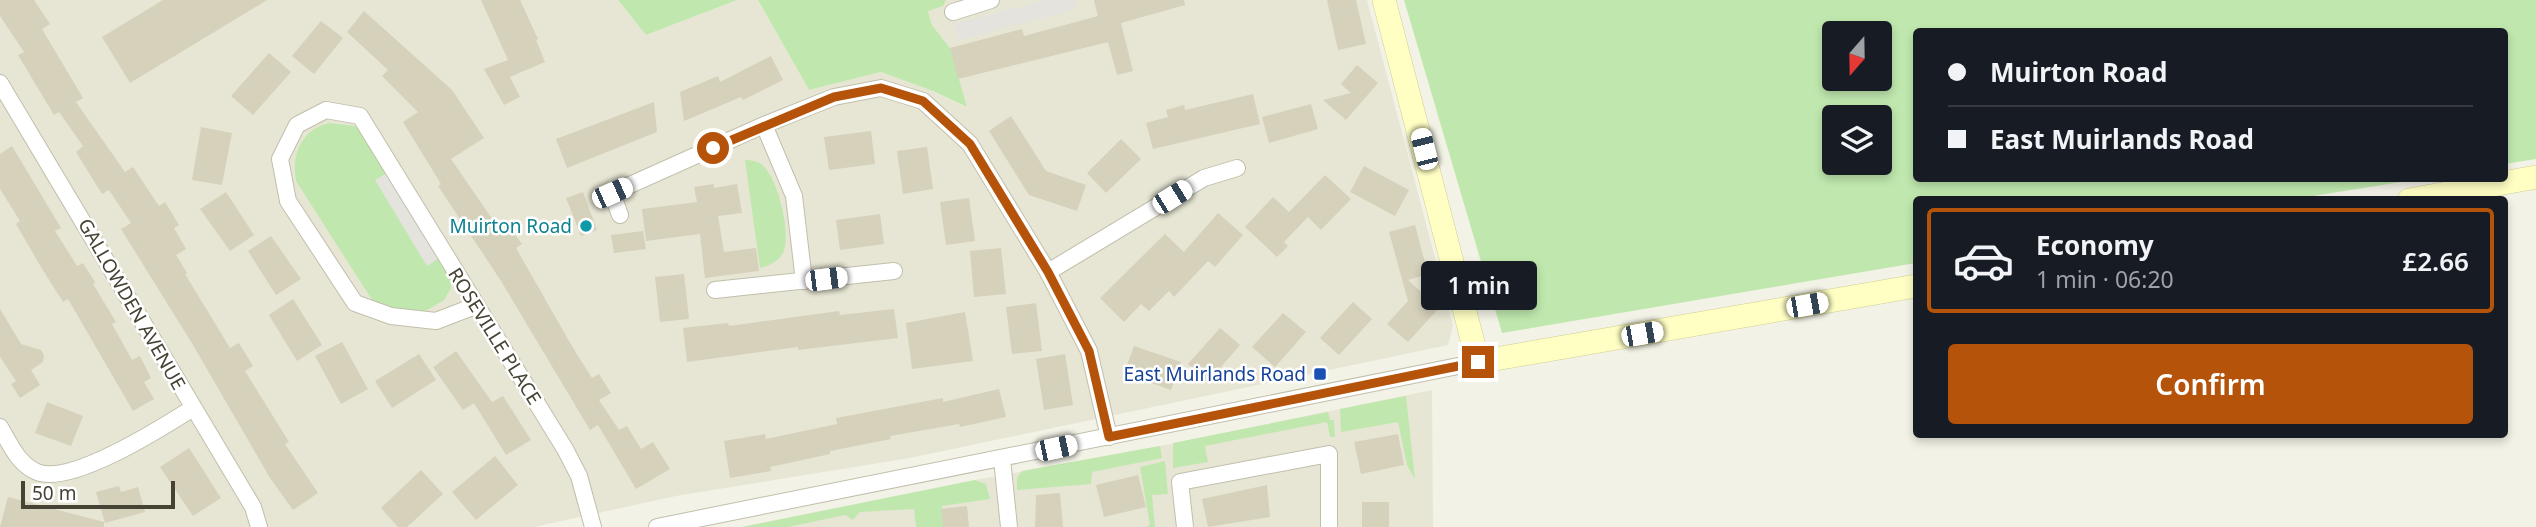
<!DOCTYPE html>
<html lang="en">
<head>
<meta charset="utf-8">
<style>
  :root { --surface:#171b24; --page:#242831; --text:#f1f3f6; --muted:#9ea1a6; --line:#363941; --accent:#b45309 }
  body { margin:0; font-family:"Noto Sans",sans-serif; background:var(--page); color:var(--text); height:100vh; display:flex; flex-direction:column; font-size:26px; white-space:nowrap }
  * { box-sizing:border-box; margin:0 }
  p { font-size:23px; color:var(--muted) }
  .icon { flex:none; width:38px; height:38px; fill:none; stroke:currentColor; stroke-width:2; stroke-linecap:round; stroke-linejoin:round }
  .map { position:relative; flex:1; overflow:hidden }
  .drawer { position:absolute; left:1913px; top:196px; width:595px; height:242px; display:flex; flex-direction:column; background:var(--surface); border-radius:7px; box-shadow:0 4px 10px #0003 }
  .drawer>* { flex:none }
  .guide { position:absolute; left:1913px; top:28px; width:595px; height:154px; border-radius:7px; box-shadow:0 4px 10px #0003; display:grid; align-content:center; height:154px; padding:0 35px; background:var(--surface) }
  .needle { width:46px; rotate:200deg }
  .fabs { position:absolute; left:1822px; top:21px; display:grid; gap:14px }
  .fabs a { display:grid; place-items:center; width:70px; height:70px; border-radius:7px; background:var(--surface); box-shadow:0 4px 10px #0003; font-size:35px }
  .scale { position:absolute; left:21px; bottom:18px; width:154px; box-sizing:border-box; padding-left:7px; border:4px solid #464335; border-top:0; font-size:19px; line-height:24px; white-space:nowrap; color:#464335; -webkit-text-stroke:5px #fff; paint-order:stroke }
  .end { position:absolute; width:32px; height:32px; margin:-16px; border:9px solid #b45309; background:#fff; box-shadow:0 0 0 4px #fff }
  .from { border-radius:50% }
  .bubble { position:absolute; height:49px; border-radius:7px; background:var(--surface); box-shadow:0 4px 10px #0003; font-size:23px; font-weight:600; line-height:49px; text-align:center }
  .car { position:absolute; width:21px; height:42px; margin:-21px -10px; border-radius:9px; box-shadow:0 0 5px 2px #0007; background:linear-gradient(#fff 24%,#345 0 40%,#fff 0 76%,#345 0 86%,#fff 0) }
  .guide b { display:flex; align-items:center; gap:24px; height:66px; font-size:26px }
  .guide b+b { border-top:2px solid var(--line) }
  .guide i { width:18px; height:18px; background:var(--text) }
  ul { padding:12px 0 0; list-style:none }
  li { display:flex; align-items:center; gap:21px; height:105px; margin:0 14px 10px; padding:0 21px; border:4px solid var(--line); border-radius:7px }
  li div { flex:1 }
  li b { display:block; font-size:26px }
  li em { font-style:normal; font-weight:600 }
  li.on { border-color:var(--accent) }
  li>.icon { width:63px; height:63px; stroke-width:1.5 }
  .primary-button { display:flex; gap:14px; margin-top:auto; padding:14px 35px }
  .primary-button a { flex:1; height:80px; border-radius:7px; background:var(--accent); color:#fff; font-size:28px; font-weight:600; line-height:80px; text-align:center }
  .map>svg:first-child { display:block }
  .residential { fill:#e7e6d4 }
  .green { fill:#c0e8ae; fill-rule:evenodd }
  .parking { fill:#e4e3de }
  .building { fill:#d5d1bb }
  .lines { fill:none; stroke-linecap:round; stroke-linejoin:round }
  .street-casing { stroke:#c1bfab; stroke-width:18 }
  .secondary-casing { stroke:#d1ce93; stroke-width:24 }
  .street { stroke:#fff; stroke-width:16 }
  .secondary { stroke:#ffffc4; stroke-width:23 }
  .route { stroke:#b45309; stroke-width:9 }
  .culture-dot { fill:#0f9aa8; stroke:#fff; stroke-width:2.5 }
  .transit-dot { fill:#1a4fb4; stroke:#fff; stroke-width:2.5 }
  .labels { text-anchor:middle; stroke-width:5; stroke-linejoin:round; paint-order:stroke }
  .culture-label { font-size:19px; fill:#0d838f; stroke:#fff; text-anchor:end }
  .street-label { font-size:19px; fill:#464335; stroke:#fff }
  .transit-label { font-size:19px; fill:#164399; stroke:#fff; text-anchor:end }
</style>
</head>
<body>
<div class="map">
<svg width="2536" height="527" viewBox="0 0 2536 527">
  <rect width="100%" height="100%" fill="#f3f2e6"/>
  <!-- residential -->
  <g class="residential">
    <path d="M0 0H618L646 35 737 0H758L809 90 881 72 933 91 966 107 950 48 932 25 928 10 942 6 940 0H1367L1453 326 1448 345 910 458 676 496 534 527H0Z"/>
    <path d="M1432 390 1433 527H742L975 480 1165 445Z"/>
  </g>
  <!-- green -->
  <g class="green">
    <path d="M618 0H737L646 35Z"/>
    <path d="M758 0H946L943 6 928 11 932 25 950 48 967 107 933 91 881 72 809 90Z"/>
    <path d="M1404 0H2536V159L2504 164V32H1916V178L2420 179 2294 199 1916 200V263L1502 333ZM1834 33H1880V79H1834ZM1834 117H1880V163H1834Z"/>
    <path d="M329 123 355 126 363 133 441 257 451 279V288L444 300 424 312 404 313 374 303 296 181C291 155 301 130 329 123Z"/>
    <path d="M745 160C751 160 757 161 761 164 778 176 792 235 783 253 778 262 769 266 760 268Z"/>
    <path d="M1406 396 1415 479 1407 465 1398 422 1341 432 1340 409Z"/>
    <path d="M1328 412 1330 420H1334L1335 437H1330L1327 422 1205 446 1208 462 1173 468V443Z"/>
    <path d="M1160 446 1162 458 1092 472 1091 484 1017 490V478L1022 471Z"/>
    <path d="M1165 461 1168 494 1152 495 1155 527H1146L1150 525 1140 467Z"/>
    <path d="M975 480 986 484 990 499 942 506 943 527H916L914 509 860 512 853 520 845 515 788 527H742Z"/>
  </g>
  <!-- parking -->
  <g class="parking">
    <path d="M1047 0H1075L1077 9 959 40 954 24Z"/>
    <path d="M389 172 441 257 427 266 375 180Z"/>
  </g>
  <!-- building -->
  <g class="building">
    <path d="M0 0H34L50 24 42 29 83 98 76 102 125 172 133 167 159 206 165 202 179 225 174 228 186 249 176 255 187 273 185 274 230 348 239 343 253 366 245 371 289 442 285 444 318 493 293 510 270 478 193 345 121 229 131 223 109 190 102 194 76 152 83 146 59 112 54 115 18 55 24 52 0 16Z"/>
    <path d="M163 0H267L130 83 102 37Z"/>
    <path d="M481 0H520L538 39 536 40 545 62 510 77 520 97 504 105 484 69 508 60Z"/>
    <path d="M1094 0H1184L1185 5 1121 23 1133 71 1117 75 1108 42 958 79 950 48 1022 29 1024 36 1098 16Z"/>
    <path d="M1327 0H1356L1366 44 1338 50Z"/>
    <path d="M364 11 452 90 484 138 451 159 501 232 509 227 522 244 516 248 573 348 592 378 599 374 611 393 599 400 619 430 627 426 641 449 653 442 670 469 636 489 598 425 590 430 501 281 438 186 441 184 403 122 418 112 382 76 388 70 347 32Z"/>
    <path d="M321 21 343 38 314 74 292 56Z"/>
    <path d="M269 53 291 72 253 115 231 96Z"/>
    <path d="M771 56 783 80 743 100 741 97 684 121 680 92 718 76 720 82Z"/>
    <path d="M1357 65 1378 83 1346 120 1323 100 1351 93 1341 84Z"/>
    <path d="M1253 94 1260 124 1153 149 1146 123 1168 117 1166 110 1184 105 1185 110Z"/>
    <path d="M654 102 657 132 567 168 556 139Z"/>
    <path d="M1311 104 1318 129 1269 143 1262 117Z"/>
    <path d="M1011 116 1046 171 1086 185 1077 211 1029 195 989 131Z"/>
    <path d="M201 127 232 133 222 185 192 180Z"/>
    <path d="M871 131 875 164 829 170 824 137Z"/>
    <path d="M1121 139 1141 159 1106 193 1087 173Z"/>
    <path d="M12 146 61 228 55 231 77 266 83 263 95 282 93 284 116 322 112 324 132 360 140 356 151 378 144 382 154 399 133 411 68 299 63 302 41 267 16 224 20 221 0 189V154Z"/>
    <path d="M927 147 933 189 903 194 897 151Z"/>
    <path d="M1364 166 1409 190 1395 216 1350 192Z"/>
    <path d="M1325 175 1351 199 1321 230 1308 217 1284 242 1288 246 1277 257 1245 227 1273 197 1289 212Z"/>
    <path d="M714 184V188L737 184 742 213 718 216 724 252 756 248 759 271 705 278 700 234 646 241 642 209 697 202 694 187Z"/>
    <path d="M226 192 254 235 230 251 200 209Z"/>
    <path d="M583 192 597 230 581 236 566 198Z"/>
    <path d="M969 198 975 241 946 245 940 202Z"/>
    <path d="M1218 213 1243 235 1215 267 1208 261 1174 297 1169 291 1149 311 1141 304 1124 322 1100 298 1165 234 1184 252Z"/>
    <path d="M880 214 884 244 840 250 836 220Z"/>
    <path d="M1415 225 1428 274 1408 280 1439 308 1408 342 1387 324 1408 301 1389 232Z"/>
    <path d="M643 231 646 249 614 253 611 235Z"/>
    <path d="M271 236 301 279 276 295 248 251Z"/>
    <path d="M1001 248 1006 294 974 297 970 251Z"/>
    <path d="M684 274 689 319 660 322 655 277Z"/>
    <path d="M293 299 322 345 297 361 269 315Z"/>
    <path d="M1353 302 1372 319 1339 355 1320 338Z"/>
    <path d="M1036 303 1042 351 1012 354 1006 307Z"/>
    <path d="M0 309 21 344 41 350 44 355 43 362 31 370 40 385 20 398 11 384 16 381 0 357Z"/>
    <path d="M894 309 898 338 798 350V347L687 362 683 328 728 323 729 326 839 311 840 315Z"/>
    <path d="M965 312 973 361 912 369 906 323Z"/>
    <path d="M1283 313 1306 332 1275 367 1252 347Z"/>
    <path d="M1220 328 1240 345 1208 382 1188 364Z"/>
    <path d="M342 342 368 389 341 404 315 356Z"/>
    <path d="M1134 346 1181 362 1171 390 1124 373Z"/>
    <path d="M456 351 492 402 503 396 531 440 506 455 474 403 463 410 433 367Z"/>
    <path d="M419 354 436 380 392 408 375 381Z"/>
    <path d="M1065 354 1073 405 1044 410 1036 359Z"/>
    <path d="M999 389 1006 417 960 427 959 424 890 436 891 439 830 451V454L770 467 771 471 730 478 724 441 765 434 766 439 837 424 836 418 943 398V402Z"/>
    <path d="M47 402 83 416 71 446 35 433Z"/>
    <path d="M1398 434 1404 465 1361 474 1354 442Z"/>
    <path d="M189 448 221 498 193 516 160 467Z"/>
    <path d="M495 456 518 485 476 520 452 492Z"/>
    <path d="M421 470 443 494 407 527H398L381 508Z"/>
    <path d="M1138 475 1146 507 1104 517 1096 485Z"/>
    <path d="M1267 485 1270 517 1208 527 1202 499Z"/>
    <path d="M119 486 121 492 138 487 145 512 105 523 96 492Z"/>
    <path d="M1060 493 1063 527H1035L1036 495Z"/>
    <path d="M8 497 104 522V527H0Z"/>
    <rect x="1362" y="502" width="27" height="25"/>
    <path d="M967 506 969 527H943L941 509Z"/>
  </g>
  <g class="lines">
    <defs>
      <g id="street">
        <path d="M953 12 991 0"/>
        <path d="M0 83 253 507 259 527"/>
        <path d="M764 125 794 196 804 281"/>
        <path d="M620 215 612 193 764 125 834 97 881 88 923 101 970 144 1048 272 1089 351 1109 437"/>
        <path d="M1048 272 1204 178 1237 168"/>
        <path d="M715 290 894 271"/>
        <path d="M475 306 436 321 391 316 355 303 288 201 280 159 297 125 326 110 360 116 565 449 579 476 593 527"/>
        <path d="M0 427C10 444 18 464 37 472 71 486 163 427 193 408"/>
        <path d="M1002 459 1009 527"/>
        <path d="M657 527 1478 362"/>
        <path d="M1185 527 1180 482 1329 454V527"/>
      </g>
      <g id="secondary">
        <path d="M1384 0 1478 362 1916 286"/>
        <path d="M2409 200 2536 177"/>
      </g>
    </defs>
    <!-- street casing -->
    <use href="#street" class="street-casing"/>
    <!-- secondary casing -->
    <use href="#secondary" class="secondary-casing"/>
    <!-- street -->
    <use href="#street" class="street"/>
    <!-- secondary -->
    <use href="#secondary" class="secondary"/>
  </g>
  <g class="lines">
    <!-- route -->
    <path class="route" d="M713 148 834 97 881 88 923 101 970 144 1048 272 1089 351 1109 437 1478 362"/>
  </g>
  <!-- markers -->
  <circle class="culture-dot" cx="586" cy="226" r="7"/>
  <rect class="transit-dot" x="1313" y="367" width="14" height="14" rx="3.5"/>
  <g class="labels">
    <!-- culture labels -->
    <g class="culture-label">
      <text x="572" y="233">Muirton Road</text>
    </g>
    <!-- street labels -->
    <g class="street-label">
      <text transform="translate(132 304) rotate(60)" y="7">GALLOWDEN AVENUE</text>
      <text transform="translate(495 336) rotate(58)" y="7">ROSEVILLE PLACE</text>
    </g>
    <!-- transit labels -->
    <g class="transit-label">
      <text x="1306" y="381">East Muirlands Road</text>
    </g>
  </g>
</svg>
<div class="fabs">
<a><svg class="needle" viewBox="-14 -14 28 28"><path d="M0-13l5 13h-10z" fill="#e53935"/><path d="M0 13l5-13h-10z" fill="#9ea1a6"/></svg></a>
<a><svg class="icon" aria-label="layers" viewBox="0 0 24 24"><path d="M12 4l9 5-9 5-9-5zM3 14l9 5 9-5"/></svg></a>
</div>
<div class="scale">50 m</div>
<i class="end from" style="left:713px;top:148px"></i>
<i class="end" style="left:1478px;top:362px"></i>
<div class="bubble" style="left:1421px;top:261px;width:116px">1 min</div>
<i class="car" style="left:1424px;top:149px;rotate:346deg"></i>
<i class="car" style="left:612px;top:193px;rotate:66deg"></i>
<i class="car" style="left:1172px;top:197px;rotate:58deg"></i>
<i class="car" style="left:826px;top:279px;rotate:83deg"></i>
<i class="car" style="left:1807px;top:305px;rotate:80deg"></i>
<i class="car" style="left:1642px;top:334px;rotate:80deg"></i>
<i class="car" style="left:1056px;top:448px;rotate:78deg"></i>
<div class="guide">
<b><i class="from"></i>Muirton Road</b>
<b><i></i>East Muirlands Road</b>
</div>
<section class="drawer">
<ul>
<li class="on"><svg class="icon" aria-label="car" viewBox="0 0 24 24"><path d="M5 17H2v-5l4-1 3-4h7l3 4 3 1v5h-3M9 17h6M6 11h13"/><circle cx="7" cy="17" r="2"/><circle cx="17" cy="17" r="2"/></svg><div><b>Economy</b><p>1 min · 06:20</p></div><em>£2.66</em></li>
</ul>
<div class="primary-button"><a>Confirm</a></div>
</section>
</div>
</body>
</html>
